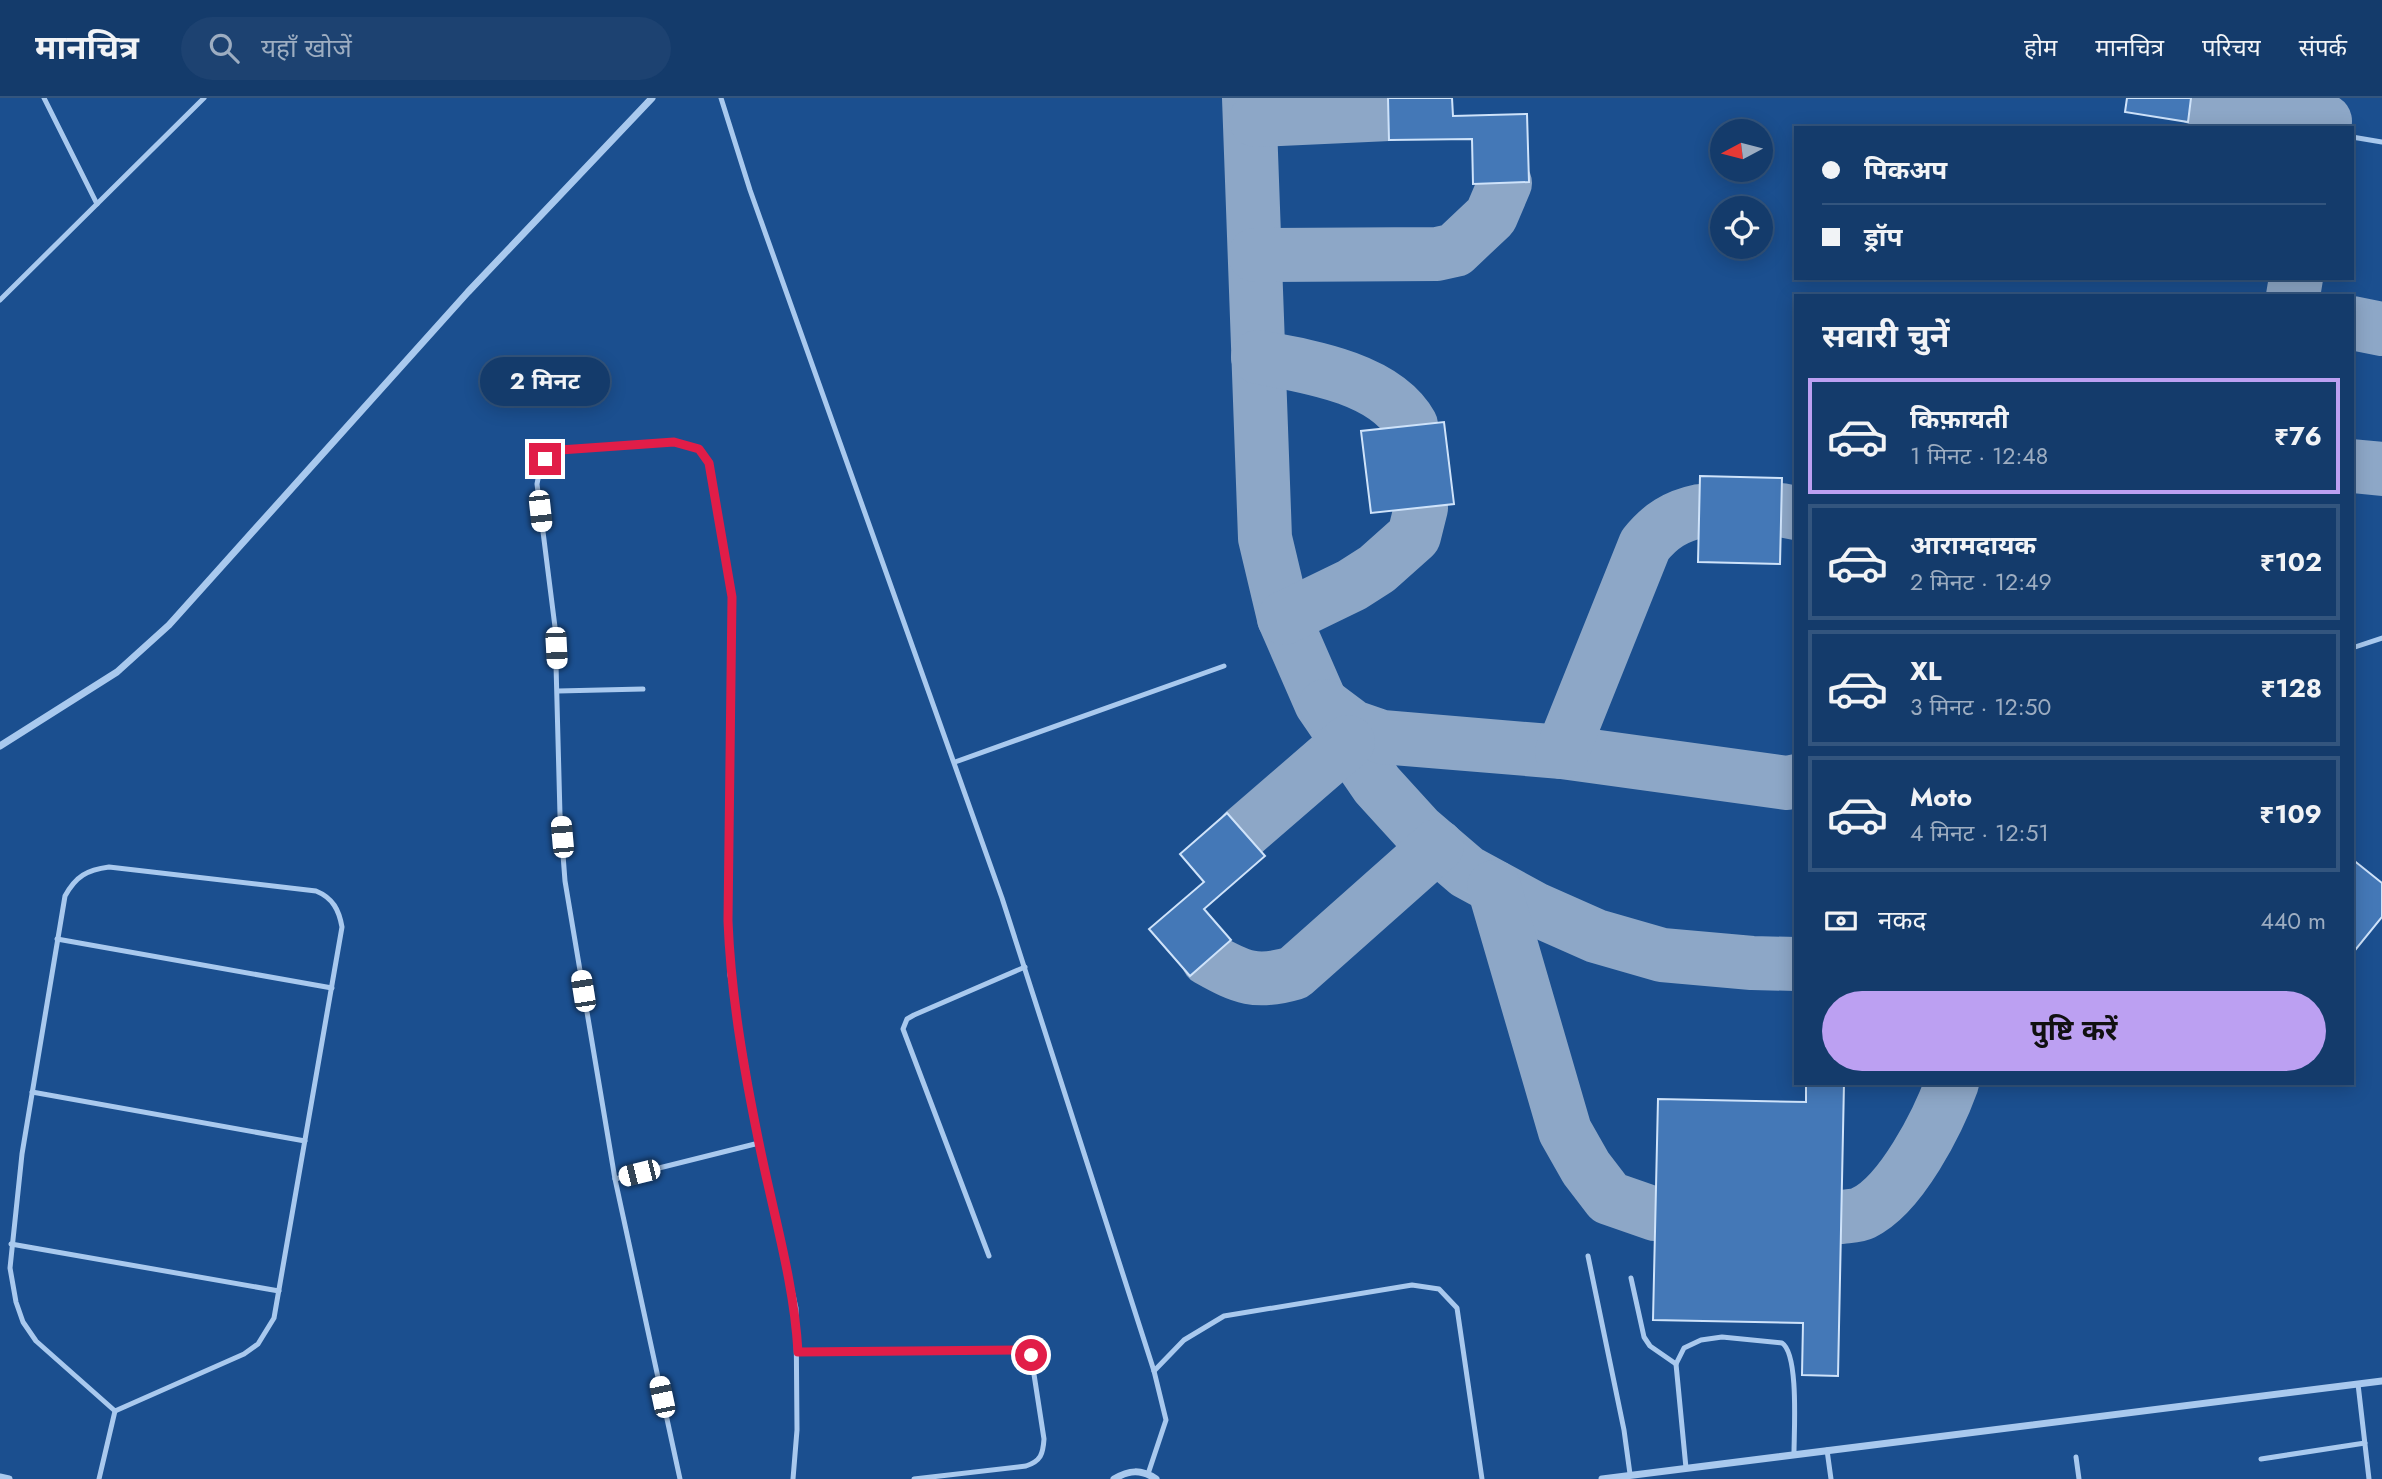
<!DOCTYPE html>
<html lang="hi">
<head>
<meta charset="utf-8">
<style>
  :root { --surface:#143b6b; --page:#1d4271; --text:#f1f3f6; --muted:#9dadc1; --line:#33557e; --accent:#bca0f2 }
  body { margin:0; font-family:Jost,"Noto Sans Devanagari",sans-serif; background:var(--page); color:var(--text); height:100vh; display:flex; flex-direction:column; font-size:26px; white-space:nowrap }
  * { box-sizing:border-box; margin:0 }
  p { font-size:23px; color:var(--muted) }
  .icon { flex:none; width:38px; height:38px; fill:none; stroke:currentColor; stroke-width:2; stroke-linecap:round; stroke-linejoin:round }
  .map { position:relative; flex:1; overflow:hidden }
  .sheet { position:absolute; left:1794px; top:196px; width:560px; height:791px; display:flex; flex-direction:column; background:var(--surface); border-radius:0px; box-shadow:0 4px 18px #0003,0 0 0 2px var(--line) }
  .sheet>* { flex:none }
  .hud { position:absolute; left:1794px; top:28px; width:560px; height:154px; border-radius:0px; box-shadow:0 4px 18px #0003,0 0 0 2px var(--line); display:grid; align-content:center; height:154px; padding:0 28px; background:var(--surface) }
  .needle { width:46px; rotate:263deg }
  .buttons { position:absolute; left:1710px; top:21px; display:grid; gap:14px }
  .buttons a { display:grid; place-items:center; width:63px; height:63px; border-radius:50%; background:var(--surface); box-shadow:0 4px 18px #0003,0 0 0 2px var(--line); font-size:35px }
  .end { position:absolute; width:32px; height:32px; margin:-16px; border:9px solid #e11d48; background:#fff; box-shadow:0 0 0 4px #fff }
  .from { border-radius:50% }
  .bubble { position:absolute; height:49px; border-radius:24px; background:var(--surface); box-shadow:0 4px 18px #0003,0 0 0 2px var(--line); font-size:23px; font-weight:700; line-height:49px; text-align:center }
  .car { position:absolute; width:21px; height:42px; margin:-21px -10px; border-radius:9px; box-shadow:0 0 5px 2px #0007; background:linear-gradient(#fff 24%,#345 0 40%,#fff 0 76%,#345 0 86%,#fff 0) }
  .hud b { display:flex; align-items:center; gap:24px; height:66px; font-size:26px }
  .hud b+b { border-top:2px solid var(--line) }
  .hud i { width:18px; height:18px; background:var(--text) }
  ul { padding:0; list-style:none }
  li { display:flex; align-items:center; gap:21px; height:116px; margin:0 14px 10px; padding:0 14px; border:4px solid var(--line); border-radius:0px }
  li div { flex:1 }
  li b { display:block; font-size:26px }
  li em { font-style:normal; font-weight:700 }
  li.on { border-color:var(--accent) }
  li>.icon { width:63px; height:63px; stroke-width:1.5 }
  h2 { padding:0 28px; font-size:32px; line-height:84px }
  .pay { display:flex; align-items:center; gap:18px; height:77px; padding:0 28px; font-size:26px }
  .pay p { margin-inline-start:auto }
  .primary-button { display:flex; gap:14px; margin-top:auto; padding:14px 28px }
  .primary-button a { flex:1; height:80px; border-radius:42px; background:var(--accent); color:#111; font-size:28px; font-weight:700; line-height:80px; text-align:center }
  header { display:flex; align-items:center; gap:42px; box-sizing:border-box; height:98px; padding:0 35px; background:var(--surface); border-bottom:2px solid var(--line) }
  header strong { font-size:33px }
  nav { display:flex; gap:38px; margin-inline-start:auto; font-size:24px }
  .search { width:490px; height:63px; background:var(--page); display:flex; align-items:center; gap:18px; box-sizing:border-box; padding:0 24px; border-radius:38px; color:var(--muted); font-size:26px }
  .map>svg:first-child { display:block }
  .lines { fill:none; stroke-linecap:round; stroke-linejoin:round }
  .taxiway { stroke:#8da7c7; stroke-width:54 }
  .building { fill:#4478b7; stroke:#cfe3fa; stroke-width:2 }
  .lane { stroke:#a9c9ee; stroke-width:5 }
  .street { stroke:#a9c9ee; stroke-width:7 }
  .route { stroke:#e11d48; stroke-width:9 }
</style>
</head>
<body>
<header>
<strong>मानचित्र</strong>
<div class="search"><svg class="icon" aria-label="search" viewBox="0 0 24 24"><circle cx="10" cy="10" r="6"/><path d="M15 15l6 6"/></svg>यहाँ खोजें</div>
<nav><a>होम</a><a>मानचित्र</a><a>परिचय</a><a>संपर्क</a></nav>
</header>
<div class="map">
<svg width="2382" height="1381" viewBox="0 0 2382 1381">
  <rect width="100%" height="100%" fill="#1b4f8f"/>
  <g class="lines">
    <!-- taxiway -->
    <g class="taxiway">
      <path d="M1249 0 1265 440 1284 520 1321 605 1377 687 1418 732 1467 774 1535 811 1596 838 1662 857 1752 865 1796 866"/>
      <path d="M2196 0 2325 23"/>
      <path d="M1256 22 1389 16"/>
      <path d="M1255 157 1437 156 1455 152 1491 118 1505 85"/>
      <path d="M2293 198 2296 180"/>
      <path d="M2352 225 2382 231"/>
      <path d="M1258 259C1307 268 1385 280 1411 327"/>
      <path d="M2352 368 2382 371"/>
      <path d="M1781 412 1796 415"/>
      <path d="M1284 520 1352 487 1377 471 1414 438 1421 410"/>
      <path d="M1325 608 1353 629 1382 639 1562 654 1787 685 1796 683"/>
      <path d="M1562 654 1645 447C1660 428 1676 418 1700 413"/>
      <path d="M1244 734 1348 644"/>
      <path d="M1494 789 1565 1033 1586 1070 1609 1100 1655 1116"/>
      <path d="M1208 861C1242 880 1256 886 1294 875L1437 748"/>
      <path d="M1841 1119C1848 1118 1857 1118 1863 1115 1901 1097 1938 1024 1952 985"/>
    </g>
  </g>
  <!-- building -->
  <g class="building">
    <path d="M1388 0H1452L1453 18 1527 16 1529 84 1473 86 1472 41 1389 42Z"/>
    <path d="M2127 0H2191L2188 24 2125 14Z"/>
    <path d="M1444 324 1454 406 1371 415 1361 333Z"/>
    <path d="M1700 378 1782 380 1780 466 1698 464Z"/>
    <path d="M1227 715 1265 758 1204 811 1231 842 1190 878 1149 831 1204 784 1180 756Z"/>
    <path d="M2352 761 2382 785V819L2352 856Z"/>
    <path d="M1806 985H1844L1838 1278 1802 1277 1803 1225 1653 1222 1658 1001 1806 1004Z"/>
  </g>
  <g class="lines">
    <!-- lane -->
    <g class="lane">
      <path d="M44 0 97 106"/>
      <path d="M721 0 750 92 1002 800 1154 1273 1166 1322 1148 1376"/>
      <path d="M2352 39 2382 44"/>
      <path d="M0 202 204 0"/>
      <path d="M2352 550 2382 540"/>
      <path d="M558 593 643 591"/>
      <path d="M955 664 1224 568"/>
      <path d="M109 769 316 793C333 800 339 812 342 829L274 1220 258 1246 244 1256 115 1313 36 1243 23 1224 16 1204 10 1170 22 1056 65 798C76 778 87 772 109 769Z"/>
      <path d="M57 841 332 890"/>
      <path d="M32 994 305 1043"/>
      <path d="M615 1081 759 1045"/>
      <path d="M11 1146 279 1193"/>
      <path d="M989 1158 903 931 907 921 914 917 1025 869"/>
      <path d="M1588 1158 1624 1332 1630 1376"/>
      <path d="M1631 1180 1644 1239 1650 1248 1676 1266"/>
      <path d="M798 1254 1021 1252 1031 1257 1044 1341C1043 1356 1041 1363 1026 1368L914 1381"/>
      <path d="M1154 1273 1184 1242 1224 1218 1412 1187 1439 1191 1457 1210 1482 1381"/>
      <path d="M2358 1286 2369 1381"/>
      <path d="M1827 1352 1831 1381"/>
      <path d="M2076 1359 2079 1381"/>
      <path d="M2261 1361 2365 1345"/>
      <path d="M1686 1370 1676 1266 1684 1250 1701 1242 1722 1239 1782 1245C1799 1256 1794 1333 1794 1355"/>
      <path d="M99 1381 115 1313"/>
      <path d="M680 1381 615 1081 565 783 560 717 555 529 537 386C540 369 543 358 560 352L674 344 699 351 709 365 732 499 728 823 730 877 759 1045 796 1210 797 1332 793 1381"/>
    </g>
    <!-- street -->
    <g class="street">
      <path d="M0 648 117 574 169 527 468 194 652 0"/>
      <path d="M0 1379 9 1381"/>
      <path d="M1114 1381C1129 1372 1141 1371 1156 1381"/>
      <path d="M1602 1381 2382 1283"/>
    </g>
  </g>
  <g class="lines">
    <!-- route -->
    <path class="route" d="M545 361 560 352 674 344 699 351 709 365 732 499 728 823C731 898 744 972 759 1045 773 1115 794 1183 798 1254L1021 1252 1031 1257"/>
  </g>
</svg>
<div class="buttons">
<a><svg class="needle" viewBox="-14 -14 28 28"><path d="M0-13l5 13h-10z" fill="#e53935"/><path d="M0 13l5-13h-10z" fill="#9dadc1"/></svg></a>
<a><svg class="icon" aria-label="locate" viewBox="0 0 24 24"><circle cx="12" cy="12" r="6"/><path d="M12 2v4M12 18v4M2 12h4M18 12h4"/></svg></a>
</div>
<i class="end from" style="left:1031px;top:1257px"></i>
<i class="end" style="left:545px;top:361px"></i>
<div class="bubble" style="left:480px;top:259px;width:130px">2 मिनट</div>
<i class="car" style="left:540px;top:413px;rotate:174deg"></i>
<i class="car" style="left:556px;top:550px;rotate:177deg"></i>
<i class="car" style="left:562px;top:739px;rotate:355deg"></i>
<i class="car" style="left:583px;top:893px;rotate:351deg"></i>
<i class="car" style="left:639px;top:1075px;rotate:256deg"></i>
<i class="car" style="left:662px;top:1299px;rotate:348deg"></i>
<div class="hud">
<b><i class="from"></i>पिकअप</b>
<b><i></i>ड्रॉप</b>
</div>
<section class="sheet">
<h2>सवारी चुनें</h2>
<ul>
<li class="on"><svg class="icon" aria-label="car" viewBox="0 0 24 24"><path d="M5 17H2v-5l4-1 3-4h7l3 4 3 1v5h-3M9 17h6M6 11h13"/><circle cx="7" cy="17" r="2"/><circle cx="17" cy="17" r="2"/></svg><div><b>किफ़ायती</b><p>1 मिनट · 12:48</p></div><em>₹76</em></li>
<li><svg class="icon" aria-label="car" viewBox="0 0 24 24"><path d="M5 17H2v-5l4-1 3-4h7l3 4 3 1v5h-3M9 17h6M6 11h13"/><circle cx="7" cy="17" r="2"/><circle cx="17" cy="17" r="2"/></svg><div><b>आरामदायक</b><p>2 मिनट · 12:49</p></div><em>₹102</em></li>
<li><svg class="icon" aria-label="car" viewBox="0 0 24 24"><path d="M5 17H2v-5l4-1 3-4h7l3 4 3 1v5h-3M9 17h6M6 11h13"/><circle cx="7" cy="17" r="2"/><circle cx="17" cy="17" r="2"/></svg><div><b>XL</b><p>3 मिनट · 12:50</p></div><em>₹128</em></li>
<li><svg class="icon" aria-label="car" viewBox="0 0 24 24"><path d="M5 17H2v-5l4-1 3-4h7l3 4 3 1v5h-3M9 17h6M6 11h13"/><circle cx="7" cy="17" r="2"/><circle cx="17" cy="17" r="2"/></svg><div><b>Moto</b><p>4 मिनट · 12:51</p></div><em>₹109</em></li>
</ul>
<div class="pay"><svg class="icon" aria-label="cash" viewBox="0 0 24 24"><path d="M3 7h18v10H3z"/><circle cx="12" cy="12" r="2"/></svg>नकद<p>440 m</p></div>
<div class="primary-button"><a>पुष्टि करें</a></div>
</section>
</div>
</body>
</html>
